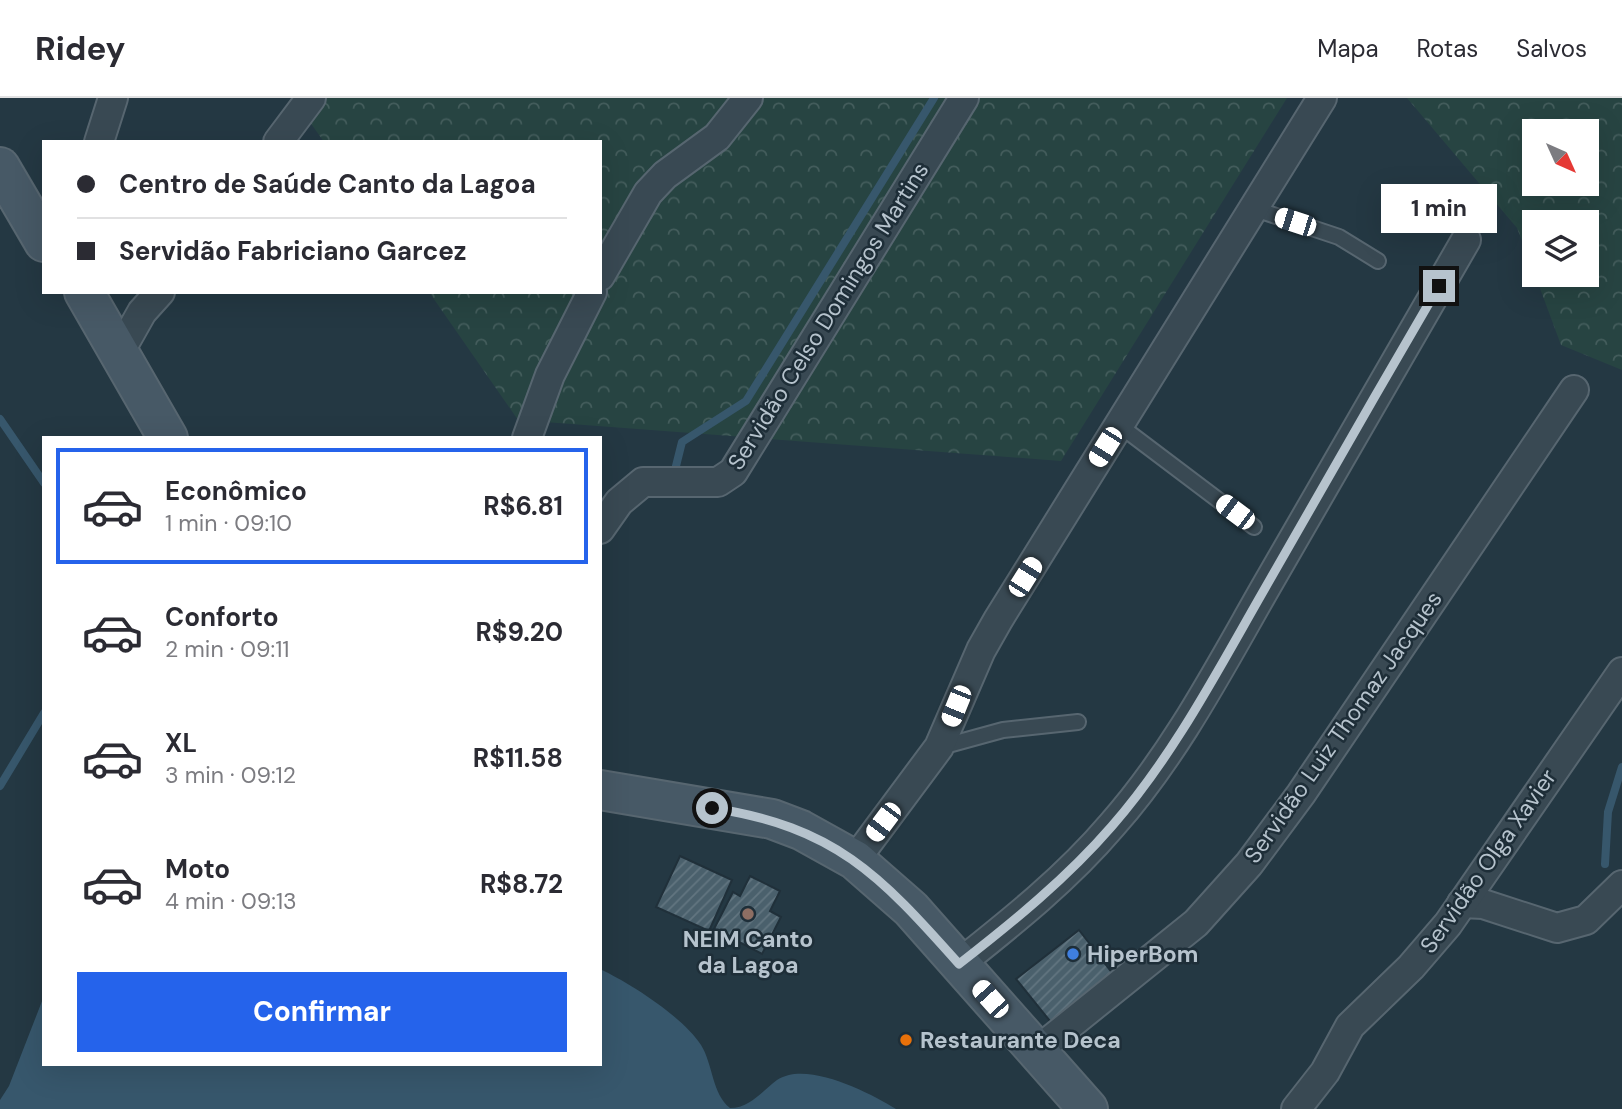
<!DOCTYPE html>
<html lang="pt">
<head>
<meta charset="utf-8">
<style>
  :root { --surface:#fff; --page:#f7f7f7; --text:#2b2b33; --muted:#7c7c81; --line:#e1e1e2; --accent:#2563eb }
  body { margin:0; font-family:"DM Sans",sans-serif; background:var(--page); color:var(--text); height:100vh; display:flex; flex-direction:column; font-size:26px; white-space:nowrap }
  * { box-sizing:border-box; margin:0 }
  p { font-size:23px; color:var(--muted) }
  .icon { flex:none; width:38px; height:38px; fill:none; stroke:currentColor; stroke-width:2; stroke-linecap:round; stroke-linejoin:round }
  .map { position:relative; flex:1; overflow:hidden }
  .drawer { position:absolute; left:42px; top:338px; width:560px; height:630px; display:flex; flex-direction:column; background:var(--surface); border-radius:0px; box-shadow:0 7px 28px #0002 }
  .drawer>* { flex:none }
  .banner { position:absolute; left:42px; top:42px; width:560px; height:154px; border-radius:0px; box-shadow:0 7px 28px #0002; display:grid; align-content:center; height:154px; padding:0 35px; background:var(--surface) }
  .needle { width:46px; rotate:135deg }
  .fabs { position:absolute; left:1522px; top:21px; display:grid; gap:14px }
  .fabs a { display:grid; place-items:center; width:77px; height:77px; border-radius:0px; background:var(--surface); box-shadow:0 7px 28px #0002; font-size:35px }
  .end { position:absolute; width:32px; height:32px; margin:-16px; border:9px solid #b6c3cd; background:#111; box-shadow:0 0 0 4px #111 }
  .from { border-radius:50% }
  .bubble { position:absolute; height:49px; border-radius:0px; background:var(--surface); box-shadow:0 7px 28px #0002; font-size:23px; font-weight:700; line-height:49px; text-align:center }
  .car { position:absolute; width:21px; height:42px; margin:-21px -10px; border-radius:9px; box-shadow:0 0 5px 2px #0007; background:linear-gradient(#fff 24%,#345 0 40%,#fff 0 76%,#345 0 86%,#fff 0) }
  .banner b { display:flex; align-items:center; gap:24px; height:66px; font-size:26px }
  .banner b+b { border-top:2px solid var(--line) }
  .banner i { width:18px; height:18px; background:var(--text) }
  ul { padding:12px 0 0; list-style:none }
  li { display:flex; align-items:center; gap:21px; height:116px; margin:0 14px 10px; padding:0 21px; border:4px solid transparent; border-radius:0px }
  li div { flex:1 }
  li b { display:block; font-size:26px }
  li em { font-style:normal; font-weight:700 }
  li.current { border-color:var(--accent) }
  li>.icon { width:63px; height:63px; stroke-width:1.5 }
  .cta { display:flex; gap:14px; margin-top:auto; padding:14px 35px }
  .cta a { flex:1; height:80px; border-radius:0px; background:var(--accent); color:#fff; font-size:28px; font-weight:700; line-height:80px; text-align:center }
  header { display:flex; align-items:center; gap:42px; box-sizing:border-box; height:98px; padding:0 35px; background:var(--surface); border-bottom:2px solid var(--line) }
  header strong { font-size:33px }
  nav { display:flex; gap:38px; margin-inline-start:auto; font-size:24px }
  .map>svg:first-child { display:block }
  .forest { fill:url(#forest-crowns); fill-rule:evenodd }
  .water { fill:#37576c }
  .lines { fill:none; stroke-linecap:round; stroke-linejoin:round }
  .stream { stroke:#37576c; stroke-width:8 }
  .building { fill:url(#building-hatch); stroke:#20303a; stroke-width:2 }
  .lane-casing { stroke:#576670; stroke-width:18 }
  .street-casing { stroke:#576670; stroke-width:32 }
  .secondary-casing { stroke:#576670; stroke-width:42 }
  .lane { stroke:#394953; stroke-width:14 }
  .street { stroke:#394953; stroke-width:28 }
  .secondary { stroke:#475966; stroke-width:38 }
  .route { stroke:#b6c3cd; stroke-width:9 }
  .education-dot { fill:#8d6e63; stroke:#1e2e38; stroke-width:2.5 }
  .shop-dot { fill:#3f7fe0; stroke:#1e2e38; stroke-width:2.5 }
  .food-dot { fill:#e8710a; stroke:#1e2e38; stroke-width:2.5 }
  .labels { text-anchor:middle; stroke-width:5; stroke-linejoin:round; paint-order:stroke }
  .street-label { font-size:23px; fill:#b6c3cd; stroke:#1e2e38 }
  .poi-label { font-size:23px; font-weight:bold; fill:#b6c3cd; stroke:#1e2e38; text-anchor:start }
</style>
</head>
<body>
<header>
<strong>Ridey</strong>
<nav><a>Mapa</a><a>Rotas</a><a>Salvos</a></nav>
</header>
<div class="map">
<svg width="1622" height="1011" viewBox="0 0 1622 1011">
  <defs>
    <pattern id="forest-crowns" width="20" height="18" patternUnits="userSpaceOnUse" patternTransform="scale(1.75)"><rect width="20" height="18" fill="#274442"/><path d="M2 6a3 3 0 1 1 6 0M12 15a3 3 0 1 1 6 0" fill="none" stroke="#445d5c"/></pattern>
    <pattern id="building-hatch" width="6" height="6" patternUnits="userSpaceOnUse" patternTransform="scale(1.75)"><rect width="6" height="6" fill="#4a606c"/><path d="M-1 1l2-2M0 6l6-6M5 7l2-2" fill="none" stroke="#627580"/></pattern>
  </defs>
  <rect width="100%" height="100%" fill="#243843"/>
  <!-- forest -->
  <g class="forest">
    <path d="M293 0H1287L1061 363 518 322 429 194H600V44H324Z"/>
    <path d="M1407 0H1622V272L1561 247 1535 177H1587V124H1535V176L1517 130ZM1535 33H1587V86H1535Z"/>
  </g>
  <!-- water -->
  <path class="water" d="M600 871C630 885 683 919 701 947 713 966 712 996 730 1010 750 1010 762 993 777 982 806 962 869 994 896 1011H0V1002L9 988 44 898V966H600Z"/>
  <g class="lines">
    <!-- stream -->
    <g class="stream">
      <path d="M0 321 44 385"/>
      <path d="M676 368 682 344 746 303 934 0"/>
      <path d="M0 688 44 615"/>
      <path d="M1605 766 1608 714 1622 669"/>
    </g>
  </g>
  <!-- building -->
  <g class="building">
    <path d="M680 758 732 782 709 833 656 809Z"/>
    <path d="M750 778 780 793 770 813 781 819 762 856 714 831 733 794 740 798Z"/>
    <path d="M1079 832 1116 880 1054 928 1016 881Z"/>
  </g>
  <g class="lines">
    <defs>
      <g id="lane">
        <path d="M1252 110 1339 139 1378 163"/>
        <path d="M1119 327 1254 429"/>
        <path d="M941 649 1003 632 1078 624"/>
      </g>
      <g id="street">
        <path d="M99 44 113 0"/>
        <path d="M278 44 311 0"/>
        <path d="M600 178 648 95 665 77 717 39 748 0"/>
        <path d="M120 253 142 214 160 194"/>
        <path d="M527 340 550 277 592 194"/>
        <path d="M600 431 619 404 643 384H718L733 374 964 0"/>
        <path d="M855 762 939 649 981 552 998 522 1322 0"/>
        <path d="M1462 805 1483 806 1557 830 1586 822 1622 787"/>
        <path d="M959 866C1013 823 1067 780 1112 727 1175 656 1220 569 1267 487 1333 372 1399 257 1466 142"/>
        <path d="M1037 953 1196 825 1249 766 1301 696 1574 292"/>
        <path d="M1296 1011 1325 974 1350 928 1411 869 1448 826 1622 574"/>
      </g>
      <g id="secondary">
        <path d="M0 69 44 144"/>
        <path d="M84 194 168 340"/>
        <path d="M600 692 772 721 801 732 855 762 911 811 1088 1011"/>
      </g>
    </defs>
    <!-- lane casing -->
    <use href="#lane" class="lane-casing"/>
    <!-- street casing -->
    <use href="#street" class="street-casing"/>
    <!-- secondary casing -->
    <use href="#secondary" class="secondary-casing"/>
    <!-- lane -->
    <use href="#lane" class="lane"/>
    <!-- street -->
    <use href="#street" class="street"/>
    <!-- secondary -->
    <use href="#secondary" class="secondary"/>
  </g>
  <g class="lines">
    <!-- route -->
    <path class="route" d="M712 710C835 729 879 776 959 866 1013 824 1067 780 1112 728 1174 657 1218 572 1264 492 1322 390 1380 289 1439 188"/>
  </g>
  <!-- markers -->
  <circle class="education-dot" cx="748" cy="816" r="7"/>
  <circle class="shop-dot" cx="1073" cy="856" r="7"/>
  <circle class="food-dot" cx="906" cy="942" r="7"/>
  <g class="labels">
    <!-- street labels -->
    <g class="street-label">
      <text transform="translate(828 218) rotate(-58)" y="8">Servidão Celso Domingos Martins</text>
      <text transform="translate(1343 629) rotate(-55)" y="8">Servidão Luiz Thomaz Jacques</text>
      <text transform="translate(1488 763) rotate(-55)" y="8">Servidão Olga Xavier</text>
    </g>
    <!-- poi labels -->
    <g class="poi-label">
      <text x="748" y="849" text-anchor="middle">NEIM Canto<tspan x="748" dy="26">da Lagoa</tspan></text>
      <text x="1087" y="864">HiperBom</text>
      <text x="920" y="950">Restaurante Deca</text>
    </g>
  </g>
</svg>
<div class="fabs">
<a><svg class="needle" viewBox="-14 -14 28 28"><path d="M0-13l5 13h-10z" fill="#e53935"/><path d="M0 13l5-13h-10z" fill="#7c7c81"/></svg></a>
<a><svg class="icon" aria-label="layers" viewBox="0 0 24 24"><path d="M12 4l9 5-9 5-9-5zM3 14l9 5 9-5"/></svg></a>
</div>
<i class="end from" style="left:712px;top:710px"></i>
<i class="end" style="left:1439px;top:188px"></i>
<div class="bubble" style="left:1381px;top:86px;width:116px">1 min</div>
<i class="car" style="left:1295px;top:124px;rotate:288deg"></i>
<i class="car" style="left:1105px;top:349px;rotate:212deg"></i>
<i class="car" style="left:1235px;top:414px;rotate:307deg"></i>
<i class="car" style="left:1025px;top:479px;rotate:32deg"></i>
<i class="car" style="left:956px;top:608px;rotate:202deg"></i>
<i class="car" style="left:883px;top:724px;rotate:217deg"></i>
<i class="car" style="left:990px;top:901px;rotate:318deg"></i>
<div class="banner">
<b><i class="from"></i>Centro de Saúde Canto da Lagoa</b>
<b><i></i>Servidão Fabriciano Garcez</b>
</div>
<section class="drawer">
<ul>
<li class="current"><svg class="icon" aria-label="car" viewBox="0 0 24 24"><path d="M5 17H2v-5l4-1 3-4h7l3 4 3 1v5h-3M9 17h6M6 11h13"/><circle cx="7" cy="17" r="2"/><circle cx="17" cy="17" r="2"/></svg><div><b>Econômico</b><p>1 min · 09:10</p></div><em>R$6.81</em></li>
<li><svg class="icon" aria-label="car" viewBox="0 0 24 24"><path d="M5 17H2v-5l4-1 3-4h7l3 4 3 1v5h-3M9 17h6M6 11h13"/><circle cx="7" cy="17" r="2"/><circle cx="17" cy="17" r="2"/></svg><div><b>Conforto</b><p>2 min · 09:11</p></div><em>R$9.20</em></li>
<li><svg class="icon" aria-label="car" viewBox="0 0 24 24"><path d="M5 17H2v-5l4-1 3-4h7l3 4 3 1v5h-3M9 17h6M6 11h13"/><circle cx="7" cy="17" r="2"/><circle cx="17" cy="17" r="2"/></svg><div><b>XL</b><p>3 min · 09:12</p></div><em>R$11.58</em></li>
<li><svg class="icon" aria-label="car" viewBox="0 0 24 24"><path d="M5 17H2v-5l4-1 3-4h7l3 4 3 1v5h-3M9 17h6M6 11h13"/><circle cx="7" cy="17" r="2"/><circle cx="17" cy="17" r="2"/></svg><div><b>Moto</b><p>4 min · 09:13</p></div><em>R$8.72</em></li>
</ul>
<div class="cta"><a>Confirmar</a></div>
</section>
</div>
</body>
</html>
